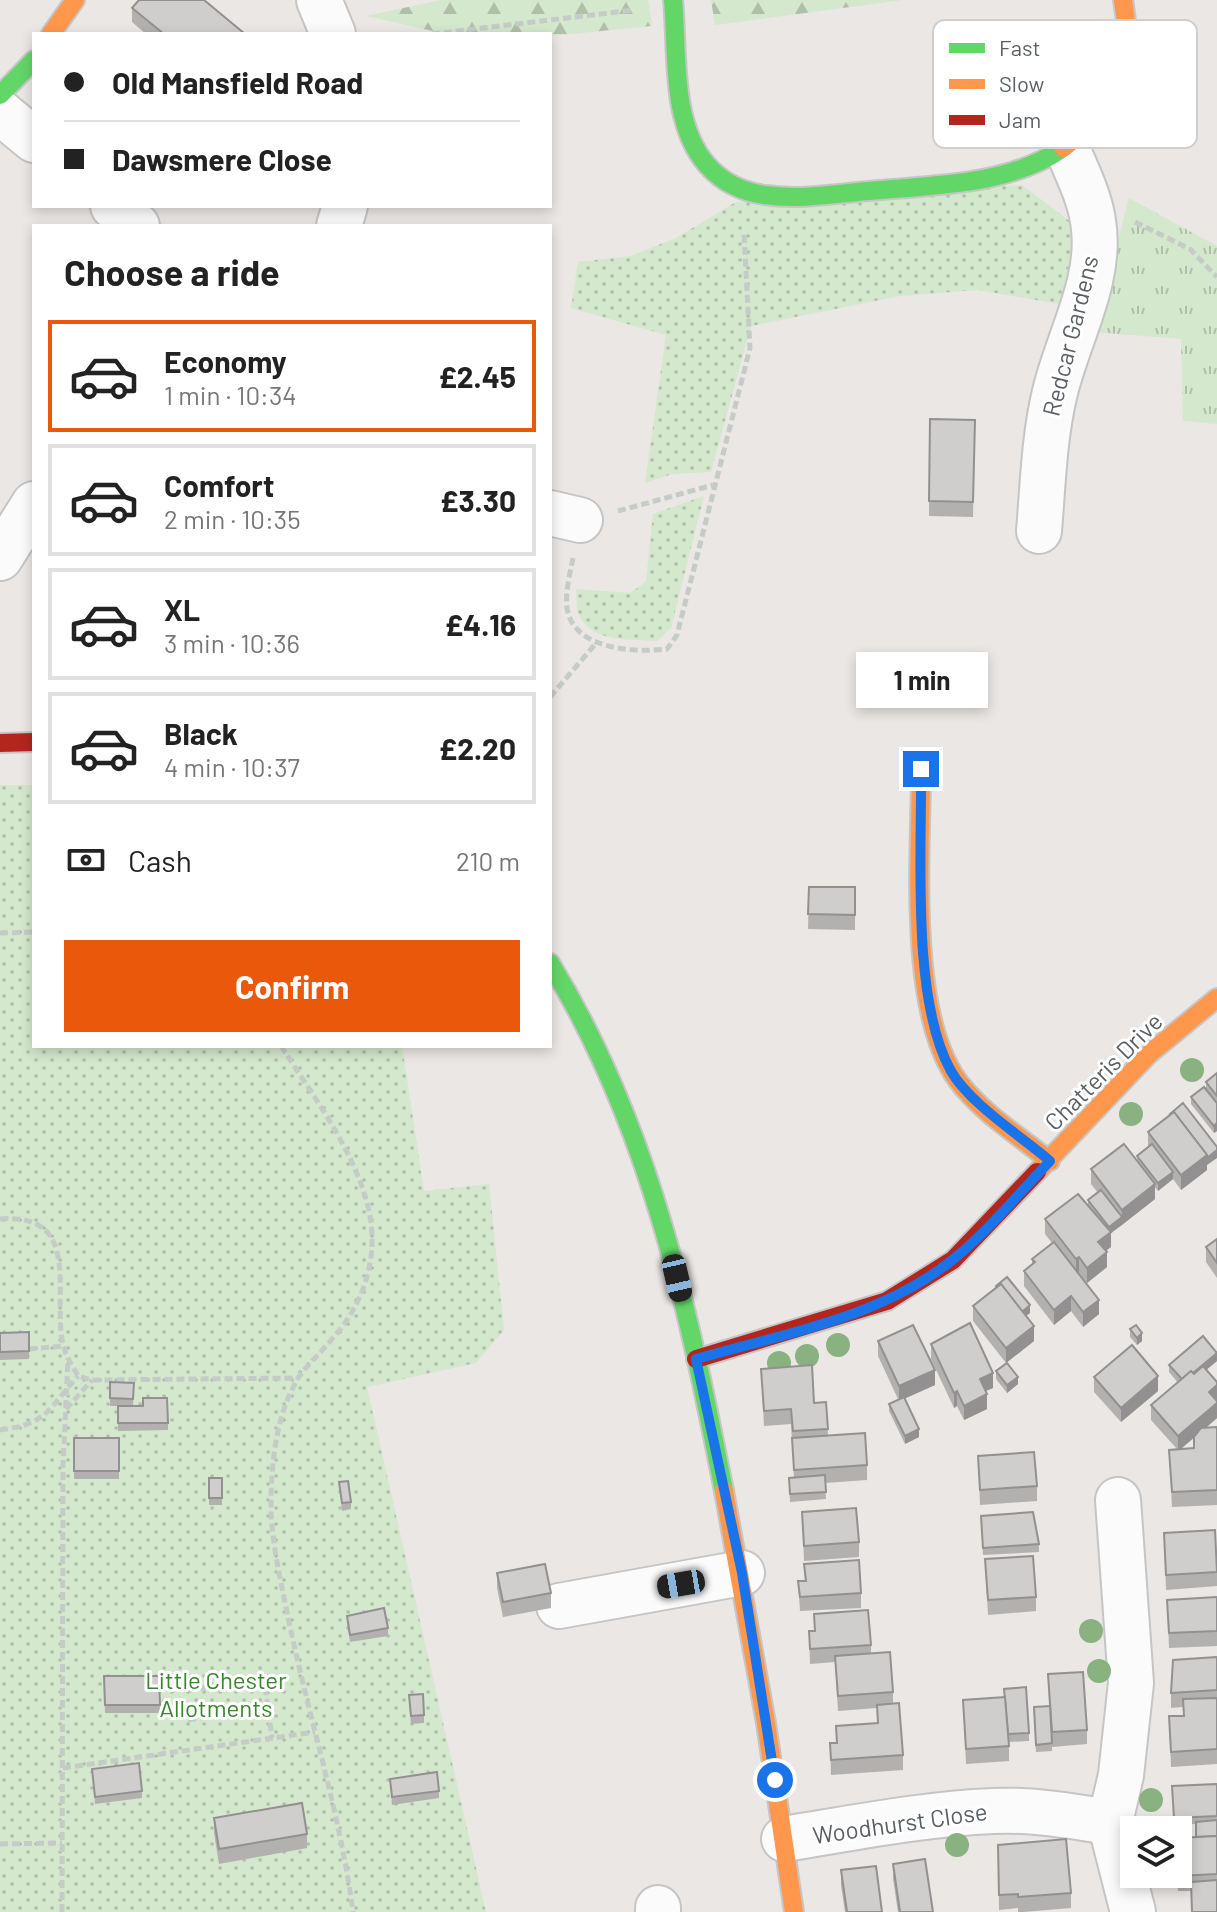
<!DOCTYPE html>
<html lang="en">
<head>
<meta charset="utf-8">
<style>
  :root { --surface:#fff; --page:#f6f6f6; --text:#222; --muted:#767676; --line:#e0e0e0; --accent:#ea580c }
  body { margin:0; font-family:Barlow,sans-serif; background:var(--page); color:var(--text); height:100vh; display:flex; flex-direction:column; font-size:30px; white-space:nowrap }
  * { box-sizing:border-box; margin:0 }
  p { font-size:26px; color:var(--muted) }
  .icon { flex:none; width:44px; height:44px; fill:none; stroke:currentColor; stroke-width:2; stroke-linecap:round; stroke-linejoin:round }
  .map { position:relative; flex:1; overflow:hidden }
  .sheet { position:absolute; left:32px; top:224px; width:520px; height:824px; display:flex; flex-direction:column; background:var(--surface); border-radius:0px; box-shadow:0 4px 12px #0003 }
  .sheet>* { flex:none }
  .top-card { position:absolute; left:32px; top:32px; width:520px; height:176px; border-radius:0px; box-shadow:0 4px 12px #0003; display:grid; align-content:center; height:176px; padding:0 32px; background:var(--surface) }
  .controls { position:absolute; left:1120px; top:1816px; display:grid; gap:16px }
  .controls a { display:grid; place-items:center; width:72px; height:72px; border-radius:0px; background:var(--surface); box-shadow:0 4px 12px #0003; font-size:40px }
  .end { position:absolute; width:36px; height:36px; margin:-18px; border:10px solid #1a73e8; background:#fff; box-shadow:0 0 0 4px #fff }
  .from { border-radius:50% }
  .bubble { position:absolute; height:56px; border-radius:0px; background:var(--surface); box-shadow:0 4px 12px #0003; font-size:26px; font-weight:700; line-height:56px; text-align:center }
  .car { position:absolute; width:24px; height:48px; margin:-24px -12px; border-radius:10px; box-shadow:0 0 6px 2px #0007; background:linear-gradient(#222 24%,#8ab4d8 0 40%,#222 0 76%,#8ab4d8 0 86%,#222 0) }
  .top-card b { display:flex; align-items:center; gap:28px; height:76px; font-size:30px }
  .top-card b+b { border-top:2px solid var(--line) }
  .top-card i { width:20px; height:20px; background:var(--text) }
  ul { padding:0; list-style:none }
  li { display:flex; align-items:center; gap:24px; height:112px; margin:0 16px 12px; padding:0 16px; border:4px solid var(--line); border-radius:0px }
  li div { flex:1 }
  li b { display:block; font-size:30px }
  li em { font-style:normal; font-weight:700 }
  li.on { border-color:var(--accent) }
  li>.icon { width:72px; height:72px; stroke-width:1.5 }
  h2 { padding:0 32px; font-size:36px; line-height:96px }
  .pay { display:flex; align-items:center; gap:20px; height:88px; padding:0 32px; font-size:30px }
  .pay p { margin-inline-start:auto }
  .action { display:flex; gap:16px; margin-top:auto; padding:16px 32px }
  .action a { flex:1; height:92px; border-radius:0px; background:var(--accent); color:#fff; font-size:32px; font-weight:700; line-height:92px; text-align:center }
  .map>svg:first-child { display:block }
  .grass { fill:url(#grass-dots) }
  .forest { fill:url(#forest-firs) }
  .park { fill:url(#park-tufts) }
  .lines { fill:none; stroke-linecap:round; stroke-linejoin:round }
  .street-casing { stroke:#c5c5c5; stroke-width:48 }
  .fast-casing { stroke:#c6c6c6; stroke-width:22 }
  .slow-casing { stroke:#c6c6c6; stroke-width:22 }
  .jam-casing { stroke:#c6c6c6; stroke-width:22 }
  .path { stroke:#c5ccc7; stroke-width:5; stroke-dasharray:8 4; stroke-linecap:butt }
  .street { stroke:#fcfbfb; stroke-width:44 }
  .fast { stroke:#63d668; stroke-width:18 }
  .slow { stroke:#ff974d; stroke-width:18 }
  .jam { stroke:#b3261e; stroke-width:18 }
  .tree { fill:#89b280 }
  .wall { fill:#b3b1b0; fill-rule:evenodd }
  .shaded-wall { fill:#929090 }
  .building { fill:#d0cecd; stroke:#929090; stroke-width:2 }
  .route { stroke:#1a73e8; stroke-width:10 }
  .labels { text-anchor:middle; stroke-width:6; stroke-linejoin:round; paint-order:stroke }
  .street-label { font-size:24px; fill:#595f63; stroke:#fff }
  .park-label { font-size:24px; fill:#39862e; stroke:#fff }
  .key { fill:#fff; stroke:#cdcfd0; stroke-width:2 }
  .key-label { font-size:22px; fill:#595f63 }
</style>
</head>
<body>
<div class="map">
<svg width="1217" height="1912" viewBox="0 0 1217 1912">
  <defs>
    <pattern id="grass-dots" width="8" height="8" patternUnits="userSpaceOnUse" patternTransform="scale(2)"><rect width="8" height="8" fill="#d4e8cd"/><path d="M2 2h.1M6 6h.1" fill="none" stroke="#afbfaa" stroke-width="1.8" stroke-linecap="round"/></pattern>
    <pattern id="forest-firs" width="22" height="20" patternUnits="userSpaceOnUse" patternTransform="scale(2)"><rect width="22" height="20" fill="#d4e8cd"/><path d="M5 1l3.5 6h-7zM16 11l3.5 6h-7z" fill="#afbfaa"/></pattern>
    <pattern id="park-tufts" width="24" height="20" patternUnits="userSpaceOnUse" patternTransform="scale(2)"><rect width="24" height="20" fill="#d4e8cd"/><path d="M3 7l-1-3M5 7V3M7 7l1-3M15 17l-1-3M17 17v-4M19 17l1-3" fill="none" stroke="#afbfaa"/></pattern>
  </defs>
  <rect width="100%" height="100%" fill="#eae7e4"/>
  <!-- grass -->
  <g class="grass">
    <path d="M1022 185 1088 235 1065 305 978 290 900 296 751 326 711 472 672 474 645 483 666 335 571 308 578 262 631 256 676 238 736 202Z"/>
    <path d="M704 496 671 628 657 641C632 639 591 643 579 615 576 608 577 596 576 589L630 593 646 582 653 514Z"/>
    <path d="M0 785H34V1046H402L424 1191 489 1184 504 1330 476 1363 367 1387 486 1912H0Z"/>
  </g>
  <!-- forest -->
  <g class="forest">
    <path d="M441 0H648L652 26 550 36 446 34 366 16Z"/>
    <path d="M711 0H903L715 25Z"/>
  </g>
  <!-- park -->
  <path class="park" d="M1129 198 1217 246V424L1183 421 1181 339 1094 332Z"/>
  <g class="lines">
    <defs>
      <g id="street">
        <path d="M319 0 333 34"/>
        <path d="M0 112 34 140"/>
        <path d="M113 206 137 226"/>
        <path d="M339 226 345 206"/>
        <path d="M550 513 580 520"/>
        <path d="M1039 531C1043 484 1044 437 1055 392 1068 337 1103 279 1093 221 1089 195 1076 170 1066 146"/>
        <path d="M0 558 34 504"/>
        <path d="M1118 1500 1131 1683 1121 1775 1110 1822 1133 1912"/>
        <path d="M559 1606 742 1573"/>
        <path d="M784 1839C853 1828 923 1814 993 1811 1032 1809 1072 1816 1110 1822"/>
        <path d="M658 1908V1912"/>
      </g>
      <g id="fast">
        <path d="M673 0C678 51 670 123 707 165 722 182 743 192 765 195 799 200 834 194 868 191 932 185 1008 186 1063 148"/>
        <path d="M0 95 34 60"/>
        <path d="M550 963C650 1126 687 1305 724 1491"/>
      </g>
      <g id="slow">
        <path d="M51 34 75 0"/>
        <path d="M1063 148C1112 110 1135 62 1123 0"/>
        <path d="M921 769C921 854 907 1011 958 1081 982 1113 1019 1136 1050 1161"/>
        <path d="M1037 1172 1149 1054 1217 998"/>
        <path d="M724 1491 766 1723 794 1912"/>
      </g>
      <g id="jam">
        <path d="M0 743 34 742"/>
        <path d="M696 1359 887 1301 953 1260 1037 1172"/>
      </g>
    </defs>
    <!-- street casing -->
    <use href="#street" class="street-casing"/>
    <!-- fast casing -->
    <use href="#fast" class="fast-casing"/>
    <!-- slow casing -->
    <use href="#slow" class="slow-casing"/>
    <!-- jam casing -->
    <use href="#jam" class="jam-casing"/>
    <!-- path -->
    <g class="path">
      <path d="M432 34 634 10"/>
      <path d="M1135 222 1190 249 1217 277"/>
      <path d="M618 511 713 485"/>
      <path d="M573 558C570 574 565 592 567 608 573 650 635 653 667 649L677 635 750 348 744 233"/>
      <path d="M550 697 598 641"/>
      <path d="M0 933 34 932"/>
      <path d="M281 1046C313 1096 356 1152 369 1211 379 1257 364 1304 332 1339 321 1353 306 1365 297 1380 275 1418 271 1467 271 1509 272 1545 281 1582 288 1617 308 1715 340 1812 353 1912"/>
      <path d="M0 1219C86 1212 50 1299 64 1348 67 1358 73 1367 78 1376L92 1380 298 1378"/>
      <path d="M29 1349 63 1346"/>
      <path d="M66 1409 92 1380"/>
      <path d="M0 1430C48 1424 48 1409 78 1376"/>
      <path d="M189 1690 264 1679 272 1738"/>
      <path d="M188 1720 268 1707"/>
      <path d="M63 1768 315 1732"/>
      <path d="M0 1844 62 1843"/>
      <path d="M62 1912 63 1467 68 1358"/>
    </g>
    <!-- street -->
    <use href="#street" class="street"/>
    <!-- fast -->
    <use href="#fast" class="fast"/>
    <!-- slow -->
    <use href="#slow" class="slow"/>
    <!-- jam -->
    <use href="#jam" class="jam"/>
  </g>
  <!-- trees -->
  <g class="tree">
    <circle cx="1192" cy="1070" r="12"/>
    <circle cx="1131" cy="1114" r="12"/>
    <circle cx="838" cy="1345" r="12"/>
    <circle cx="807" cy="1356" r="12"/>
    <circle cx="779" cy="1363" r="12"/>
    <circle cx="1091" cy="1631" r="12"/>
    <circle cx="1099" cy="1671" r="12"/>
    <circle cx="1151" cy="1800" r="12"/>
    <circle cx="957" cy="1845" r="12"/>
  </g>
  <!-- wall -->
  <g class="wall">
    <path d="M132 8 245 34H146L132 22Z"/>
    <path d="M930 419 975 420 973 517 929 516Z"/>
    <path d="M809 887H855V930L808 929Z"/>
    <path d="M1217 1073V1131L1214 1133 1191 1104V1097L1206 1089V1082Z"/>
    <path d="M1148 1132 1207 1165V1170L1181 1190 1173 1179 1158 1191 1155 1187V1199L1111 1233V1247L1106 1251 1107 1267 1087 1283 1078 1273 1099 1314 1083 1327 1071 1311 1054 1325 1024 1286V1271L1032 1264V1259L1052 1243 1045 1234V1219L1088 1206V1200L1098 1193 1091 1184V1169L1137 1161V1156L1148 1147Z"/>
    <path d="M1217 1239V1278L1206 1262V1247Z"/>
    <path d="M996 1286 1030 1313 1026 1316 1034 1341 1006 1363 973 1321V1306L996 1288Z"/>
    <path d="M1130 1329 1142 1341 1137 1345 1130 1337Z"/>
    <path d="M29 1332V1359L0 1360V1333Z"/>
    <path d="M878 1341 935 1385 904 1399 919 1437 905 1444 889 1411V1404L898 1399 878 1356Z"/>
    <path d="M931 1344 993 1388 986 1391 987 1409 964 1420 957 1406 954 1408 931 1359Z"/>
    <path d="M1217 1361 1206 1370 1217 1382V1418L1206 1428 1217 1427V1505L1172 1507 1169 1450 1177 1449 1151 1420V1405L1178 1383 1169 1372V1365ZM1194 1438V1448L1181 1449Z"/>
    <path d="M761 1369 814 1403 826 1402 828 1435 867 1465V1480L825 1483 826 1499 790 1502 789 1478H794L791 1424 764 1426Z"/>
    <path d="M996 1371 1018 1384 1007 1393 996 1379Z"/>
    <path d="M1094 1377 1158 1391 1121 1422 1094 1392Z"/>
    <path d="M110 1382 134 1383 133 1406H143L168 1423V1430L118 1431V1406H110Z"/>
    <rect x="74" y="1438" width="45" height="41"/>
    <path d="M978 1456 1037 1486V1501L980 1505Z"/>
    <rect x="209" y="1478" width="13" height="27"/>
    <path d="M339 1482 351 1502V1509L342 1511Z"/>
    <path d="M802 1512 859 1542V1557L804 1561Z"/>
    <path d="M981 1523 1039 1544V1552L983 1555Z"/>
    <path d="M1164 1533 1217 1571V1586L1166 1590Z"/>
    <path d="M985 1559 1036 1597V1611L988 1615Z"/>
    <path d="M804 1564 861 1593V1608L800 1611 798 1581H805Z"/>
    <path d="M497 1573 551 1593V1608L503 1617 497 1588Z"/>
    <path d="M1217 1597V1646L1169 1648 1167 1600Z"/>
    <path d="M814 1614 871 1645V1653L893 1692V1704L903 1755V1770L831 1775 830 1743H836V1726L878 1723 877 1708 838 1711 835 1662 810 1664 809 1631H814Z"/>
    <path d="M347 1616 388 1628V1636L350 1642 347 1623Z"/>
    <path d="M1217 1657V1764L1171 1767 1169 1716H1183V1707L1171 1708V1693Z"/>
    <path d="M1048 1674 1087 1730V1744L1052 1747V1751L1036 1752 1034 1715 1049 1706Z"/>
    <path d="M104 1676H159L160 1713H105Z"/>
    <path d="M963 1700 1029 1733V1741L1009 1742V1761L966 1764Z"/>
    <path d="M409 1703 424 1715V1723L411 1724Z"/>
    <path d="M92 1769 142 1791V1798L95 1804Z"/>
    <path d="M390 1779 439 1791V1798L392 1805Z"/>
    <path d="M1217 1784V1912H1192L1191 1891H1178L1177 1874 1196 1837V1824L1174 1825 1172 1786Z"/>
    <path d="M214 1818 307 1834V1848L219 1864 214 1833Z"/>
    <path d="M998 1845 1071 1893V1908L1023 1912H1018V1908L999 1910Z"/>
    <path d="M893 1864 933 1912H898L893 1879Z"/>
    <path d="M841 1870 882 1912H845L841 1885Z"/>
  </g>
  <!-- shaded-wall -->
  <g class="shaded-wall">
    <path d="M1217 1123V1131L1214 1133V1126Z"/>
    <path d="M1217 1150V1158L1207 1165V1170L1181 1190V1175L1207 1155Z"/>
    <path d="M1173 1172V1179L1158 1191V1183Z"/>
    <path d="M1155 1184V1199L1122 1225V1210Z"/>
    <path d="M1122 1217V1225L1111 1233V1247L1098 1256V1242L1109 1234V1227Z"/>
    <path d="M1107 1252V1267L1087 1283V1268Z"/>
    <path d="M1079 1257V1272L1076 1274V1259Z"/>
    <path d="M1071 1296V1311L1054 1325V1310Z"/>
    <path d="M1099 1300V1314L1083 1327V1312Z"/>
    <path d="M1030 1305V1313L1018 1322V1315Z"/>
    <path d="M1034 1326V1341L1006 1363V1348Z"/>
    <path d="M1142 1333V1341L1137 1345V1338Z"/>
    <path d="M1217 1353V1361L1183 1389V1381Z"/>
    <path d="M935 1370V1385L899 1401V1386Z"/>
    <path d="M993 1373V1388L980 1393V1379Z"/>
    <path d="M1158 1376V1391L1121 1422V1408Z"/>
    <path d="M1018 1377V1384L1007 1393V1385Z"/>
    <path d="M1217 1385V1400L1209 1407V1392Z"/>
    <path d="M957 1391V1406L954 1408V1393Z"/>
    <path d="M987 1394V1409L964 1420V1406Z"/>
    <path d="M1217 1403V1418L1178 1451V1436Z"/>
    <path d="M919 1429V1437L905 1444V1436Z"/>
  </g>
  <!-- building -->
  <g class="building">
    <path d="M139 0H204L245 34H164L132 8Z"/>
    <path d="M930 419 975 420 973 502 929 501Z"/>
    <path d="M809 887H855V915L808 914Z"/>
    <path d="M1217 1073V1096L1206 1082Z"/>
    <path d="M1204 1087 1217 1103V1123L1214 1126 1191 1097Z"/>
    <path d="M1183 1103 1217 1147V1150L1207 1158V1155L1174 1112 1171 1115 1170 1114Z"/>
    <path d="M1174 1112 1207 1155 1181 1175 1148 1132Z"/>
    <path d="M1124 1144 1155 1184 1122 1210 1091 1169Z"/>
    <path d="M1152 1144 1173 1172 1158 1183 1137 1156Z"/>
    <path d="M1101 1190 1122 1217 1109 1227 1088 1200Z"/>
    <path d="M1078 1194 1111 1232 1098 1242 1107 1252 1087 1268 1079 1257 1076 1259 1045 1219Z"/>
    <path d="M1217 1239V1263L1206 1247Z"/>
    <path d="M1054 1242 1099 1300 1083 1312 1071 1296 1054 1310 1024 1271 1035 1262 1032 1259Z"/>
    <path d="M1007 1277 1030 1305 1022 1312 1001 1284 997 1287 996 1286Z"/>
    <path d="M1001 1284 1034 1326 1006 1348 973 1306Z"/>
    <path d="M970 1323 993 1373 980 1379 987 1394 964 1406 957 1391 954 1393 931 1344Z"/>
    <path d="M913 1325 935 1370 899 1386 878 1341Z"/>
    <path d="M1136 1325 1142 1333 1137 1338 1130 1329Z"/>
    <path d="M29 1332V1351L0 1352V1333Z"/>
    <path d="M1203 1336 1217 1353 1193 1373 1191 1371 1182 1379 1169 1365Z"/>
    <path d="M1132 1345 1158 1376 1121 1408 1094 1377Z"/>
    <path d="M1007 1363 1018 1377 1007 1385 996 1371Z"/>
    <path d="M812 1365 814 1403 826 1402 828 1429 793 1431 791 1409 764 1411 761 1369Z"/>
    <path d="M1203 1366 1217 1382V1385L1209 1392 1217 1401V1403L1178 1436 1151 1405 1191 1371 1194 1374Z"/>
    <path d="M110 1382 134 1383 133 1399 110 1398Z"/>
    <path d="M904 1397 919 1429 905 1436 889 1404Z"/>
    <path d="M143 1398H167L168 1423H118V1406H143Z"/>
    <path d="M1217 1427V1490L1172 1492 1169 1450 1194 1448V1437L1201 1428Z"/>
    <path d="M865 1433 867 1465 794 1470 792 1438Z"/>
    <rect x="74" y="1438" width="45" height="33"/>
    <path d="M1034 1452 1037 1486 980 1490 978 1456Z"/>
    <path d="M825 1475 826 1492 790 1494 789 1478Z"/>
    <rect x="209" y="1478" width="13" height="20"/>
    <path d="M348 1481 351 1502 342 1503 339 1482Z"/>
    <path d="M856 1508 859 1542 804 1546 802 1512Z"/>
    <path d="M1033 1512 1039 1544 983 1548 981 1516Z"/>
    <path d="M1215 1530 1217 1572 1166 1575 1164 1533Z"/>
    <path d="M1033 1556 1036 1597 988 1600 985 1559Z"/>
    <path d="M859 1560 861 1593 800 1597 798 1581H806L804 1564Z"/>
    <path d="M545 1564 551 1593 503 1602 497 1573Z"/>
    <path d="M1217 1597V1631L1169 1633 1167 1600Z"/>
    <path d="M384 1608 388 1628 350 1635 347 1616Z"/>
    <path d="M868 1610 871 1645 810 1649 809 1631H815L814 1614Z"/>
    <path d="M890 1652 893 1692 838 1696 835 1656Z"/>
    <path d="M1217 1657V1690L1171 1693 1173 1660Z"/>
    <path d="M1083 1672 1087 1730 1052 1732 1048 1674Z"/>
    <path d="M104 1676H159L160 1705H105Z"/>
    <path d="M1026 1687 1029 1733 1008 1734 1004 1689Z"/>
    <path d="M423 1694 424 1715 411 1716 409 1695Z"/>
    <path d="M1005 1697 1009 1746 966 1749 963 1700Z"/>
    <path d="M1217 1698V1749L1171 1752 1169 1716H1184L1183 1699Z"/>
    <path d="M899 1703 903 1755 831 1760 830 1743H837L836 1726 878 1723 877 1705Z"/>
    <path d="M1050 1706 1052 1743 1036 1745 1034 1707Z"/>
    <path d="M139 1763 142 1791 95 1797 92 1769Z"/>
    <path d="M437 1772 439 1791 392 1797 390 1779Z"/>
    <path d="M1217 1784V1816L1174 1818 1172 1786Z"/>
    <path d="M302 1803 307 1834 219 1849 214 1818Z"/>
    <path d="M1217 1820V1836L1196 1837V1822Z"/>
    <path d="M1217 1836V1874L1178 1876V1838Z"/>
    <path d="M1066 1839 1071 1893 1018 1897V1894L999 1895 998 1845Z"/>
    <path d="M925 1859 933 1912H900L893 1864Z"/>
    <path d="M876 1866 882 1912H847L841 1870Z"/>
    <path d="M1217 1880V1912H1192L1191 1882Z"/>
  </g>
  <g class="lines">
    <!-- route -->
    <path class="route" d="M775 1780 742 1573 696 1359C783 1334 879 1318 951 1261 987 1233 1018 1194 1050 1161 1021 1136 969 1103 951 1071 911 1000 922 852 921 769"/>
  </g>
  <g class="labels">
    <!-- street labels -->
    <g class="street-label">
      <text transform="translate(1071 336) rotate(-76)" y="8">Redcar Gardens</text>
      <text transform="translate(1104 1072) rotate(-45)" y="8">Chatteris Drive</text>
      <text transform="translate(900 1824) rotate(-8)" y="8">Woodhurst Close</text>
    </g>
    <!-- park labels -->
    <g class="park-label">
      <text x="216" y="1689">Little Chester<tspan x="216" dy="28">Allotments</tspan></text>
    </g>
  </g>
  <!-- legend -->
  <rect x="933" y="20" width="264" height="128" rx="12" class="key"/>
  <rect x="949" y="43" width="36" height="10" fill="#63d668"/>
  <rect x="949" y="79" width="36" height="10" fill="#ff974d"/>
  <rect x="949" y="115" width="36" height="10" fill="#b3261e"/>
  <g class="key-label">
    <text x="999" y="56">Fast</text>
    <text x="999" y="92">Slow</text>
    <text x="999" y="128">Jam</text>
  </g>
</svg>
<div class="controls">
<a><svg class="icon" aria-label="layers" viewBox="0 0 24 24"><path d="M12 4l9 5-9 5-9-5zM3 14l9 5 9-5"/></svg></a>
</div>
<i class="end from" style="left:775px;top:1780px"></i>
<i class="end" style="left:921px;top:769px"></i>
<div class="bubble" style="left:856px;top:652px;width:132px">1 min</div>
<i class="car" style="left:677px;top:1278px;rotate:167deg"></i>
<i class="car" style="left:681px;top:1584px;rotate:260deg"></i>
<div class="top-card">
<b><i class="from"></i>Old Mansfield Road</b>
<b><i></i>Dawsmere Close</b>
</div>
<section class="sheet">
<h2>Choose a ride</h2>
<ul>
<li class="on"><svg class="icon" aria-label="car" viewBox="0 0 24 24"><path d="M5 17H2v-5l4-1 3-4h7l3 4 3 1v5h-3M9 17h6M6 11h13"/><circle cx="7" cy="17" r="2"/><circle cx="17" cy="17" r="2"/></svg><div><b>Economy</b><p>1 min · 10:34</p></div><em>£2.45</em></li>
<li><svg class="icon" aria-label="car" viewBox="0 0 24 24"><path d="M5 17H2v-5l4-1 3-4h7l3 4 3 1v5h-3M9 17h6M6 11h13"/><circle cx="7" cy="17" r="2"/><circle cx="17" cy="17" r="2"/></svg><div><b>Comfort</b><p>2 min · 10:35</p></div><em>£3.30</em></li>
<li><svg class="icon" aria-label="car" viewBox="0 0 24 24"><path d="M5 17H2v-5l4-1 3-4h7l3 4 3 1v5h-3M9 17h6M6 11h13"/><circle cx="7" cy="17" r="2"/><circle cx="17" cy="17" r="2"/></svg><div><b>XL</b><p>3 min · 10:36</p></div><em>£4.16</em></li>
<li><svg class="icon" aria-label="car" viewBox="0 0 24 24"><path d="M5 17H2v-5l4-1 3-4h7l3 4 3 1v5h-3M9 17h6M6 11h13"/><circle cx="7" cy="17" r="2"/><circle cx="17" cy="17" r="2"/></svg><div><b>Black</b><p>4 min · 10:37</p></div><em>£2.20</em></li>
</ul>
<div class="pay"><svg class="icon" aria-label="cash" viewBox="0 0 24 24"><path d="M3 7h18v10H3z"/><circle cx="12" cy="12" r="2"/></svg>Cash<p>210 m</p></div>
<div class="action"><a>Confirm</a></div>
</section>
</div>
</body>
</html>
